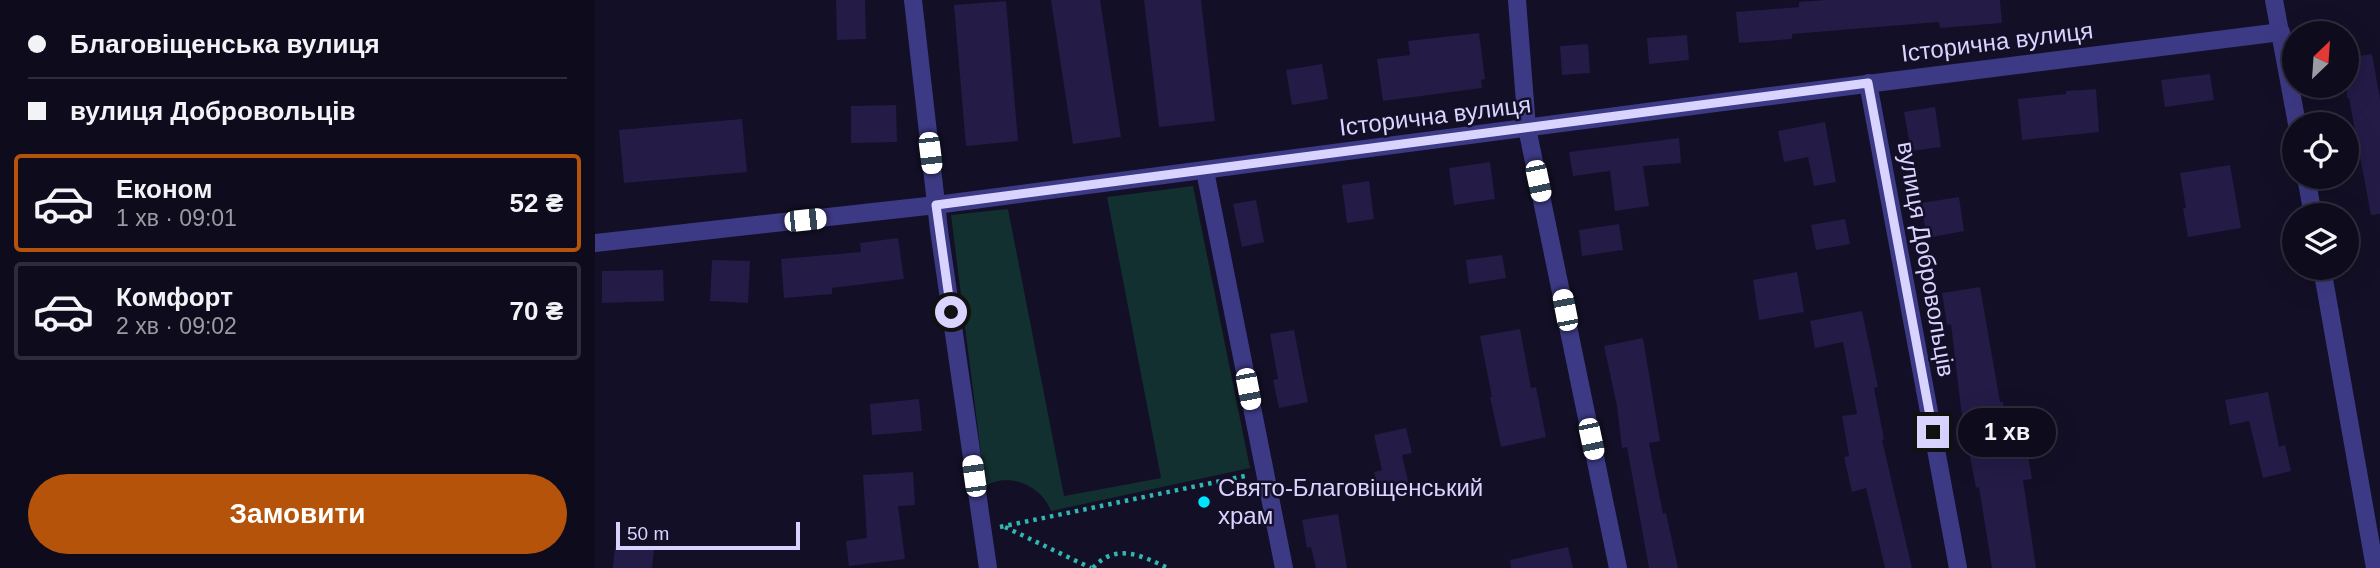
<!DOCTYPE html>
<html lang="uk">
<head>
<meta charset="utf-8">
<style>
  :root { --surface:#0e0b1c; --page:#171425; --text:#f1f3f6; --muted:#9b9ba3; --line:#2e2b3b; --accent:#b45309 }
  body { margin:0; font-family:Helvetica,sans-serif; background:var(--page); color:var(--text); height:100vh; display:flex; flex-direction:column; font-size:26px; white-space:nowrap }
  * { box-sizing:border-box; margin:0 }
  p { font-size:23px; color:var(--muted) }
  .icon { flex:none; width:38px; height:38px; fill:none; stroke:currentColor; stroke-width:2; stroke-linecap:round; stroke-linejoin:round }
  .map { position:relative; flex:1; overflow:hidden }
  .drawer { display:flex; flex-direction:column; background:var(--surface); width:595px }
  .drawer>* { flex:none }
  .hud { display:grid; align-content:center; height:154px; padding:0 28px; background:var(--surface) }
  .needle { width:46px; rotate:25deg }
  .controls { position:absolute; left:1687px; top:21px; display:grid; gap:14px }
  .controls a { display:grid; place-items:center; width:77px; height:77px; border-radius:50%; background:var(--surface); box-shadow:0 7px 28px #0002,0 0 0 2px var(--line); font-size:35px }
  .scale { position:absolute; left:21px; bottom:18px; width:184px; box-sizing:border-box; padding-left:7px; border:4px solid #d9d4ff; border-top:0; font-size:19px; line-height:24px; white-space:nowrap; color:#d9d4ff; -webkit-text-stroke:5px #130f26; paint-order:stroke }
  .end { position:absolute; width:32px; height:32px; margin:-16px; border:9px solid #d9d4ff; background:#111; box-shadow:0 0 0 4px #111 }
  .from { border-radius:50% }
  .bubble { position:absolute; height:49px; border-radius:24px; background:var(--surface); box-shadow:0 7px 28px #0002,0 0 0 2px var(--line); font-size:23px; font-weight:700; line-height:49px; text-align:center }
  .car { position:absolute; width:21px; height:42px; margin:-21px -10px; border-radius:9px; box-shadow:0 0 5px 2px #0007; background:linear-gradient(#fff 24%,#345 0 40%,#fff 0 76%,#345 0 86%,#fff 0) }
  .hud b { display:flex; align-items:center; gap:24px; height:66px; font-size:26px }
  .hud b+b { border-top:2px solid var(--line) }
  .hud i { width:18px; height:18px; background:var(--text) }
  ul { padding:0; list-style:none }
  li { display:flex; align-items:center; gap:21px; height:98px; margin:0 14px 10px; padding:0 14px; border:4px solid var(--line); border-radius:7px }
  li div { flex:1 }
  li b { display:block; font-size:26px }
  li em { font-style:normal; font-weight:700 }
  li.selected { border-color:var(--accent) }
  li>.icon { width:63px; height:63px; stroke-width:1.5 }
  .primary-button { display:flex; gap:14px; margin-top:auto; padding:14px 28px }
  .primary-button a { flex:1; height:80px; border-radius:42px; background:var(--accent); color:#fff; font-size:28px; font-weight:700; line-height:80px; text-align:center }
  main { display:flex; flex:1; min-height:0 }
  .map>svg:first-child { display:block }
  .green { fill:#12302f }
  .building { fill:#241b47 }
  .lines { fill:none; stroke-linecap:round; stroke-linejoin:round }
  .path { stroke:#2fb8b0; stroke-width:4.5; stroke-dasharray:3.5 5; stroke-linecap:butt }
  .minor { stroke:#3d3a85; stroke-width:18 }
  .route { stroke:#d9d4ff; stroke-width:9 }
  .poi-dot { fill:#00e5ff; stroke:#130f26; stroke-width:2.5 }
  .labels { text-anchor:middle; stroke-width:5; stroke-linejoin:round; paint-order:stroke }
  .street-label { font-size:24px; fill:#d9d4ff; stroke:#130f26 }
  .poi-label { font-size:24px; fill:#d9d4ff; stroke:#130f26; text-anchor:start }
</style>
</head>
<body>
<main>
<section class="drawer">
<div class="hud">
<b><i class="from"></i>Благовіщенська вулиця</b>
<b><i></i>вулиця Добровольців</b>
</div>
<ul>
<li class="selected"><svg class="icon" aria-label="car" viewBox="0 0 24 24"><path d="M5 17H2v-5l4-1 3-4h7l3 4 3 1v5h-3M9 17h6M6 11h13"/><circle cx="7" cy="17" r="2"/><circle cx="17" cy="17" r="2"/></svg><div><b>Економ</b><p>1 хв · 09:01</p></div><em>52 ₴</em></li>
<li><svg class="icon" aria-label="car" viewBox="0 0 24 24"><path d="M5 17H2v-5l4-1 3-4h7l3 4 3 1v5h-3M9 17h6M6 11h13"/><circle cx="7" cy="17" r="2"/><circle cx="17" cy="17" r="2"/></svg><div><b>Комфорт</b><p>2 хв · 09:02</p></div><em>70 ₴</em></li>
</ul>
<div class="primary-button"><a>Замовити</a></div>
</section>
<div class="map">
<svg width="1785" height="568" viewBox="0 0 1785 568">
  <rect width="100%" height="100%" fill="#130f26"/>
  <!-- green -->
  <path class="green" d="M598 186 655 468 456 511C446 485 414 472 390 486L356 215 413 209 469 496 566 478 512 197Z"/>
  <!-- building -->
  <g class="building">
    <path d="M241 0H270L271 39 242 40Z"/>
    <path d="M456 0H505L526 137 478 144Z"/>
    <path d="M549 0H606L620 121 564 127Z"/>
    <path d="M1231 0H1405L1407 23 1345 28 1344 22 1197 34V39L1144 43 1141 12 1204 7V2Z"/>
    <path d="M411 1 423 141 371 146 359 5Z"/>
    <path d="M884 33 890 79 886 80 887 88 788 101 782 59 815 55 813 41Z"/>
    <path d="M1092 35 1094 60 1054 64 1052 38Z"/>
    <path d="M993 44 995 73 967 75 965 46Z"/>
    <path d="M1777 54 1785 99V214L1776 215 1754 98H1752V58Z"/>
    <path d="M727 64 733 99 697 105 691 70Z"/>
    <path d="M1615 74 1619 100 1570 107 1566 80Z"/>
    <path d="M1501 89 1504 132 1427 140 1423 99 1471 94V91Z"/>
    <path d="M301 105 302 142 256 143V106Z"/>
    <path d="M1340 107 1346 147 1316 151 1309 112Z"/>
    <path d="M147 119 152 172 29 183 24 130Z"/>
    <path d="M1230 122 1241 182 1219 186 1213 157 1189 162 1183 131Z"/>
    <path d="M1084 138 1086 163 1048 166 1054 206 1020 211 1015 171 978 176 974 152Z"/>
    <path d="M895 162 900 199 859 205 854 168Z"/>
    <path d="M1635 165 1646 228 1593 237 1588 208H1591L1585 173Z"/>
    <path d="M774 181 779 219 752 223 747 185Z"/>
    <path d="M1364 197 1369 231 1332 238 1326 203Z"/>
    <path d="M661 200 669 242 647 247 638 204Z"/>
    <path d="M1250 219 1255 244 1221 250 1216 225Z"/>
    <path d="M1024 224 1028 250 987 256 984 230Z"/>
    <path d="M303 238 309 279 237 288V294L189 298 186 259 266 252 265 243Z"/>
    <path d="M907 255 911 278 874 284 871 260Z"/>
    <path d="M117 260 155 261 153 303 115 301Z"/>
    <path d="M68 270 69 301 7 303V271Z"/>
    <path d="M1202 272 1209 312 1164 320 1158 280Z"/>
    <path d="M1385 287 1405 402H1408L1417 452 1432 450 1437 479 1428 480 1441 568H1397L1384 487 1381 488 1366 409 1356 324 1352 325 1347 293Z"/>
    <path d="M1267 311 1283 387 1279 388 1289 439 1287 440 1317 568H1290L1271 488 1257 492 1249 457 1254 456 1247 416 1262 414 1248 342 1220 348 1215 321Z"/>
    <path d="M925 329 936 388 941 387 951 437 906 447 895 397H897L885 336Z"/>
    <path d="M699 330 713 402 684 408 678 380 683 379 675 334Z"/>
    <path d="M1048 338 1065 441 1054 443 1068 514 1071 513 1083 568H1054L1032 447 1027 448 1022 406 1009 346Z"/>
    <path d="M1673 392 1684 447 1690 445 1696 471 1668 478 1654 421 1635 425 1630 400Z"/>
    <path d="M324 399 327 431 277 435 275 404Z"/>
    <path d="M811 428 817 453 807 455 815 490 785 496 779 472 787 470 779 435Z"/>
    <path d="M318 472 320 505 303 506 310 559 254 566 251 541 272 538 268 475Z"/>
    <path d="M743 514 752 568H721L716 547 712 548 707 520Z"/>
    <path d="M20 546 59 550 57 568H18Z"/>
    <path d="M973 547 978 568H916L915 560Z"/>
  </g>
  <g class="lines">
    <!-- path -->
    <g class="path">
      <path d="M405 527 650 476"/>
      <path d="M410 527 496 568"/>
      <path d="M498 568C521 542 547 556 573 568"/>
    </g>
    <!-- minor -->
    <g class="minor">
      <path d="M318 0 344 230 393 568"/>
      <path d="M922 0 932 128 1023 568"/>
      <path d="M1679 0 1702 124"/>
      <path d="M1273 83 1363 568"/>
      <path d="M610 171 689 568"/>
      <path d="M1711 177 1718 215"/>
      <path d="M0 243 341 205 1128 102 1686 32"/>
      <path d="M1727 268 1780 568"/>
    </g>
  </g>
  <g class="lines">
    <!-- route -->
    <path class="route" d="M356 312 341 205 1273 83 1338 432"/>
  </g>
  <!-- markers -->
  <circle class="poi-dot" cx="609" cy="502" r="7"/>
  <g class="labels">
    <!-- street labels -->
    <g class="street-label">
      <text transform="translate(1402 42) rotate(-7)" y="8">Історична вулиця</text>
      <text transform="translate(840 116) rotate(-7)" y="8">Історична вулиця</text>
      <text transform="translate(1331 259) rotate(80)" y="8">вулиця Добровольців</text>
    </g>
    <!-- poi labels -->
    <g class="poi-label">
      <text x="623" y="496">Свято-Благовіщенський<tspan x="623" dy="28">храм</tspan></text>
    </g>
  </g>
</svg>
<div class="controls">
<a><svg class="needle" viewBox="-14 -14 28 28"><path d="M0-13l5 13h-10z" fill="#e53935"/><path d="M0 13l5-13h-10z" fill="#9b9ba3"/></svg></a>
<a><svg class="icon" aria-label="locate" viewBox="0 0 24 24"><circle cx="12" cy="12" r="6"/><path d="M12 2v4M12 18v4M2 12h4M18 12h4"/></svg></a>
<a><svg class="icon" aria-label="layers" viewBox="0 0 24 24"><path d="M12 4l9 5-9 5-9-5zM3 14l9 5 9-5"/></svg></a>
</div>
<div class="scale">50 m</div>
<i class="end from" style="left:356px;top:312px"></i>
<i class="end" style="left:1338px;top:432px"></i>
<div class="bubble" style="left:1363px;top:408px;width:98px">1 хв</div>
<i class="car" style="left:335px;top:153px;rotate:173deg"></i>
<i class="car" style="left:943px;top:181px;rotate:168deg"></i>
<i class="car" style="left:210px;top:220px;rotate:84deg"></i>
<i class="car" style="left:970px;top:310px;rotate:349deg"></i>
<i class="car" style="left:653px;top:389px;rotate:169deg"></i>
<i class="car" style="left:996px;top:439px;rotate:168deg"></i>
<i class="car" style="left:379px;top:476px;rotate:352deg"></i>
</div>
</main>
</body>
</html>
